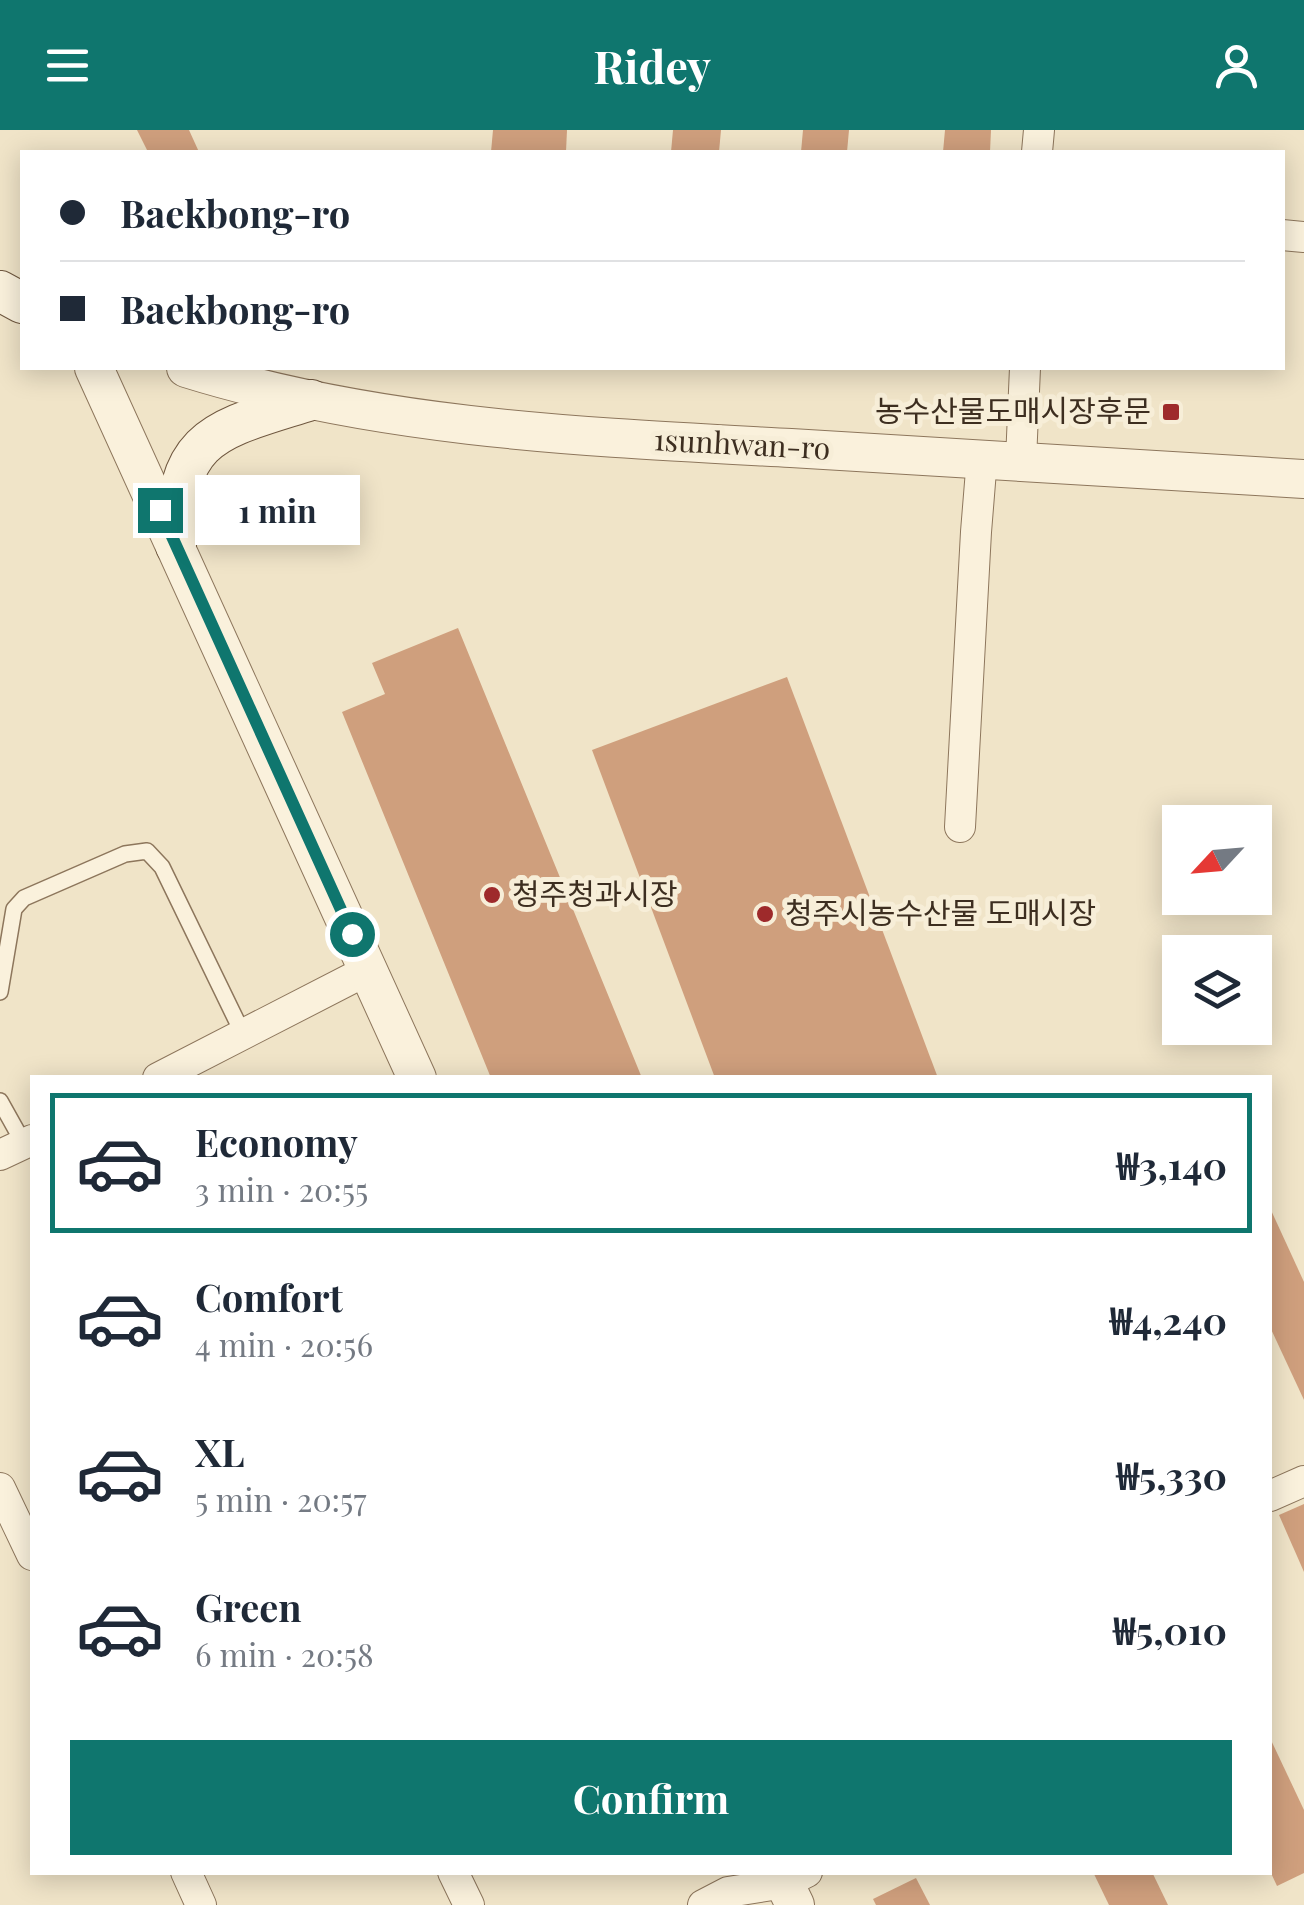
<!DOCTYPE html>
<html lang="en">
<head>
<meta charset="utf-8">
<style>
  :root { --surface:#fff; --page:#f6f6f7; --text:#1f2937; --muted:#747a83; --line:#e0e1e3; --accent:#0f766e }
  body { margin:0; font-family:"Playfair Display","Noto Sans KR",serif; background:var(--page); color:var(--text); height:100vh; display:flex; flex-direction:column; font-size:38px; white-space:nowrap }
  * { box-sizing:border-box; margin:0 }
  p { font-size:32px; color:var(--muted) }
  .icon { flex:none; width:55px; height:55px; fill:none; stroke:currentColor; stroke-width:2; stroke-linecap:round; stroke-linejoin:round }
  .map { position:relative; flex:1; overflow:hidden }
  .drawer { position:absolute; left:30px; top:945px; width:1242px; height:800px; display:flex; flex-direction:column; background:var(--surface); border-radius:0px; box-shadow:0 5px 25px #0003 }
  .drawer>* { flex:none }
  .guide { position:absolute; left:20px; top:20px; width:1265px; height:220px; border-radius:0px; box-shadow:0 5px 25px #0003; display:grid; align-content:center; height:220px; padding:0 40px; background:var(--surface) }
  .needle { width:65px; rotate:244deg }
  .tools { position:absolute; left:1162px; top:675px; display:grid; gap:20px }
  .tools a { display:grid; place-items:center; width:110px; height:110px; border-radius:0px; background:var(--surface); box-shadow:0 5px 25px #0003; font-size:50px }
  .end { position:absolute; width:45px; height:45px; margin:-22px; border:12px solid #0f766e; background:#fff; box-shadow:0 0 0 5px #fff }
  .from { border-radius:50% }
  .bubble { position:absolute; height:70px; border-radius:0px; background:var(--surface); box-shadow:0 5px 25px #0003; font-size:32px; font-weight:700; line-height:70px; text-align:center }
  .guide b { display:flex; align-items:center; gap:35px; height:95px; font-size:38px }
  .guide b+b { border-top:2px solid var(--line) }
  .guide i { width:25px; height:25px; background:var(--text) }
  ul { padding:18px 0 0; list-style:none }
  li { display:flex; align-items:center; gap:30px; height:140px; margin:0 20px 15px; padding:0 20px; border:5px solid transparent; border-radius:0px }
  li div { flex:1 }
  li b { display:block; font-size:38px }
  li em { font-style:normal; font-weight:700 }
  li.selected { border-color:var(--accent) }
  li>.icon { width:90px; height:90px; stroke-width:1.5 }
  .cta { display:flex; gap:20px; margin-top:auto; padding:20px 40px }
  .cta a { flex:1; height:115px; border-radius:0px; background:var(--accent); color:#fff; font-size:40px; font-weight:700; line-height:115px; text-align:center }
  header { display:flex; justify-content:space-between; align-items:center; height:130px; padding:0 40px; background:var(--accent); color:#fff; font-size:45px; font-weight:700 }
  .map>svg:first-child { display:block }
  .building { fill:#cf9f7d }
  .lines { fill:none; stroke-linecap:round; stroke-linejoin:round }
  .service-casing { stroke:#8d765c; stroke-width:18 }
  .minor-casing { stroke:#8d765c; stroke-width:32 }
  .tertiary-casing { stroke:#8d765c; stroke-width:40 }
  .secondary-casing { stroke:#6f573f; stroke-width:42 }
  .service { stroke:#faf1dc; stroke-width:15 }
  .minor { stroke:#faf1dc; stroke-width:30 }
  .tertiary { stroke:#faf1dc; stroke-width:38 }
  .secondary { stroke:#faf1dc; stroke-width:40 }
  .route { stroke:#0f766e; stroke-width:12 }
  .poi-dot { fill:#9e2a2b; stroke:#f7eed8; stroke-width:4 }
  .labels { text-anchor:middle; stroke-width:10; stroke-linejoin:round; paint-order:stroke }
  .poi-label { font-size:30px; fill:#3d2e20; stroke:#f7eed8; text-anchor:start }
  .street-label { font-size:30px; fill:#3d2e20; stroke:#f7eed8 }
</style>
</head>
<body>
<header><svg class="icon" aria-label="menu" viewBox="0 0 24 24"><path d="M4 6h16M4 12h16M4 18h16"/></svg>Ridey<svg class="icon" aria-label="person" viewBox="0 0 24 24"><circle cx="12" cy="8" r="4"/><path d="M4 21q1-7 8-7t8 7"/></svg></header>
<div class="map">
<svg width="1304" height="1775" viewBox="0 0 1304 1775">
  <rect width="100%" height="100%" fill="#f0e4c8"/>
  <!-- building -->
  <g class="building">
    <path d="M137 0H189L199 22H148Z"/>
    <path d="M493 0H567L566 22H491Z"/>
    <path d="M673 0H721L719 22H671Z"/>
    <path d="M803 0H849L847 22H801Z"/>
    <path d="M945 0H991L990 22H943Z"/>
    <path d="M458 498 642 948H491L342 582 385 564 372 533Z"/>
    <path d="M787 547 938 948H715L592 620Z"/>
    <path d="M1270 1078 1304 1152V1270L1270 1197Z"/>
    <path d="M1304 1374V1442L1279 1385Z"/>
    <path d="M1270 1608 1304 1680V1743L1277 1756 1270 1741Z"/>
    <path d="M1093 1742H1152L1168 1775H1109Z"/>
    <path d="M916 1748 930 1775H876L873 1769Z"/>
  </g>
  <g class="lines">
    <defs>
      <g id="service">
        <path d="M0 862 14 779 24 768 125 724 147 721 162 737 243 904"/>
        <path d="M0 971 24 1014"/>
      </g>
      <g id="minor">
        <path d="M1037 22 1039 0"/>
        <path d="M1282 105 1304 107"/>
        <path d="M1021 330 1025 238"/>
        <path d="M960 697 976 402 982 328"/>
        <path d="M158 948 368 840"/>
        <path d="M0 1025 32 1010"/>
        <path d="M0 1358 32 1425"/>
        <path d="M1270 1366 1304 1351"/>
        <path d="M186 1742 201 1775"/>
        <path d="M453 1742 469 1775"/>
        <path d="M703 1775 728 1762 785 1753 807 1742"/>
      </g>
      <g id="tertiary">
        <path d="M94 238 417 948"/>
        <path d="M186 238C382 299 588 307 791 318 962 327 1133 338 1304 349"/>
        <path d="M779 1742 795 1775"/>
      </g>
      <g id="secondary">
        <path d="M0 161 22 173"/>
        <path d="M176 416C174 303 217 300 311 270"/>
      </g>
    </defs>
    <!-- service casing -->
    <use href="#service" class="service-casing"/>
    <!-- minor casing -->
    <use href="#minor" class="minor-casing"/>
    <!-- tertiary casing -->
    <use href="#tertiary" class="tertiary-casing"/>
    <!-- secondary casing -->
    <use href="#secondary" class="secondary-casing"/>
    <!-- service -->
    <use href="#service" class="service"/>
    <!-- minor -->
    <use href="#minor" class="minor"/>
    <!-- tertiary -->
    <use href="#tertiary" class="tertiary"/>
    <!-- secondary -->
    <use href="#secondary" class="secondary"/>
  </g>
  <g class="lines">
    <!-- route -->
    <path class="route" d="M160 380 352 804"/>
  </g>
  <!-- markers -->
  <g class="poi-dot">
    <rect x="1161" y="272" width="20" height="20" rx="5"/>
    <circle cx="492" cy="765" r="10"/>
    <circle cx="765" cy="784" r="10"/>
  </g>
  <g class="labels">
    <!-- poi labels -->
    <g class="poi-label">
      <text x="1151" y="292" text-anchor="end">농수산물도매시장후문</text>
      <text x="512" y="775">청주청과시장</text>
      <text x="785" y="794">청주시농수산물 도매시장</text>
    </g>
    <!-- street labels -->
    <g class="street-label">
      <text transform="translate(742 315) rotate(3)" y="10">1sunhwan-ro</text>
    </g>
  </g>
</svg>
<div class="tools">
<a><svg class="needle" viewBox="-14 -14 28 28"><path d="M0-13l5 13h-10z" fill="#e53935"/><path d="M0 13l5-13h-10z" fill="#747a83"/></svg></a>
<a><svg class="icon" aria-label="layers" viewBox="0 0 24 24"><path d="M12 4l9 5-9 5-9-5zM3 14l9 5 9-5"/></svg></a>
</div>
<i class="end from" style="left:352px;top:804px"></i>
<i class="end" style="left:160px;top:380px"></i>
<div class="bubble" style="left:195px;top:345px;width:165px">1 min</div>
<div class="guide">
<b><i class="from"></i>Baekbong-ro</b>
<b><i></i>Baekbong-ro</b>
</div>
<section class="drawer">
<ul>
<li class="selected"><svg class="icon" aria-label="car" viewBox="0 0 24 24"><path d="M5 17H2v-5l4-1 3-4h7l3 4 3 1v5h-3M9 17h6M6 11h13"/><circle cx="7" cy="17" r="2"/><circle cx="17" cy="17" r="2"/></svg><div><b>Economy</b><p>3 min · 20:55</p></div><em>₩3,140</em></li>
<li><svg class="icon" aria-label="car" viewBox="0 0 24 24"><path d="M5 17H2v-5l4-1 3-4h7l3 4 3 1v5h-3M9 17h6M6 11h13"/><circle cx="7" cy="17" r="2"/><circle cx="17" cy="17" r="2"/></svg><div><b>Comfort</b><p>4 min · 20:56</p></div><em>₩4,240</em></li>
<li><svg class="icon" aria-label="car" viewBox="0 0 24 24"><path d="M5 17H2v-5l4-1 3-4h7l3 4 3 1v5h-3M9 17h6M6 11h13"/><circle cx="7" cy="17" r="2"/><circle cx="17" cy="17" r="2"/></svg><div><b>XL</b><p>5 min · 20:57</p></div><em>₩5,330</em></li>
<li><svg class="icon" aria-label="car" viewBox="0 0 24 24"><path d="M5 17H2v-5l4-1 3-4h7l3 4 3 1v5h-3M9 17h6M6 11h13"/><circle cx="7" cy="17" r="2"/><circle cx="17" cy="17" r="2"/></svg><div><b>Green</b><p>6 min · 20:58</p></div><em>₩5,010</em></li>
</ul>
<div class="cta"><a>Confirm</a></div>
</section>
</div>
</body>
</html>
